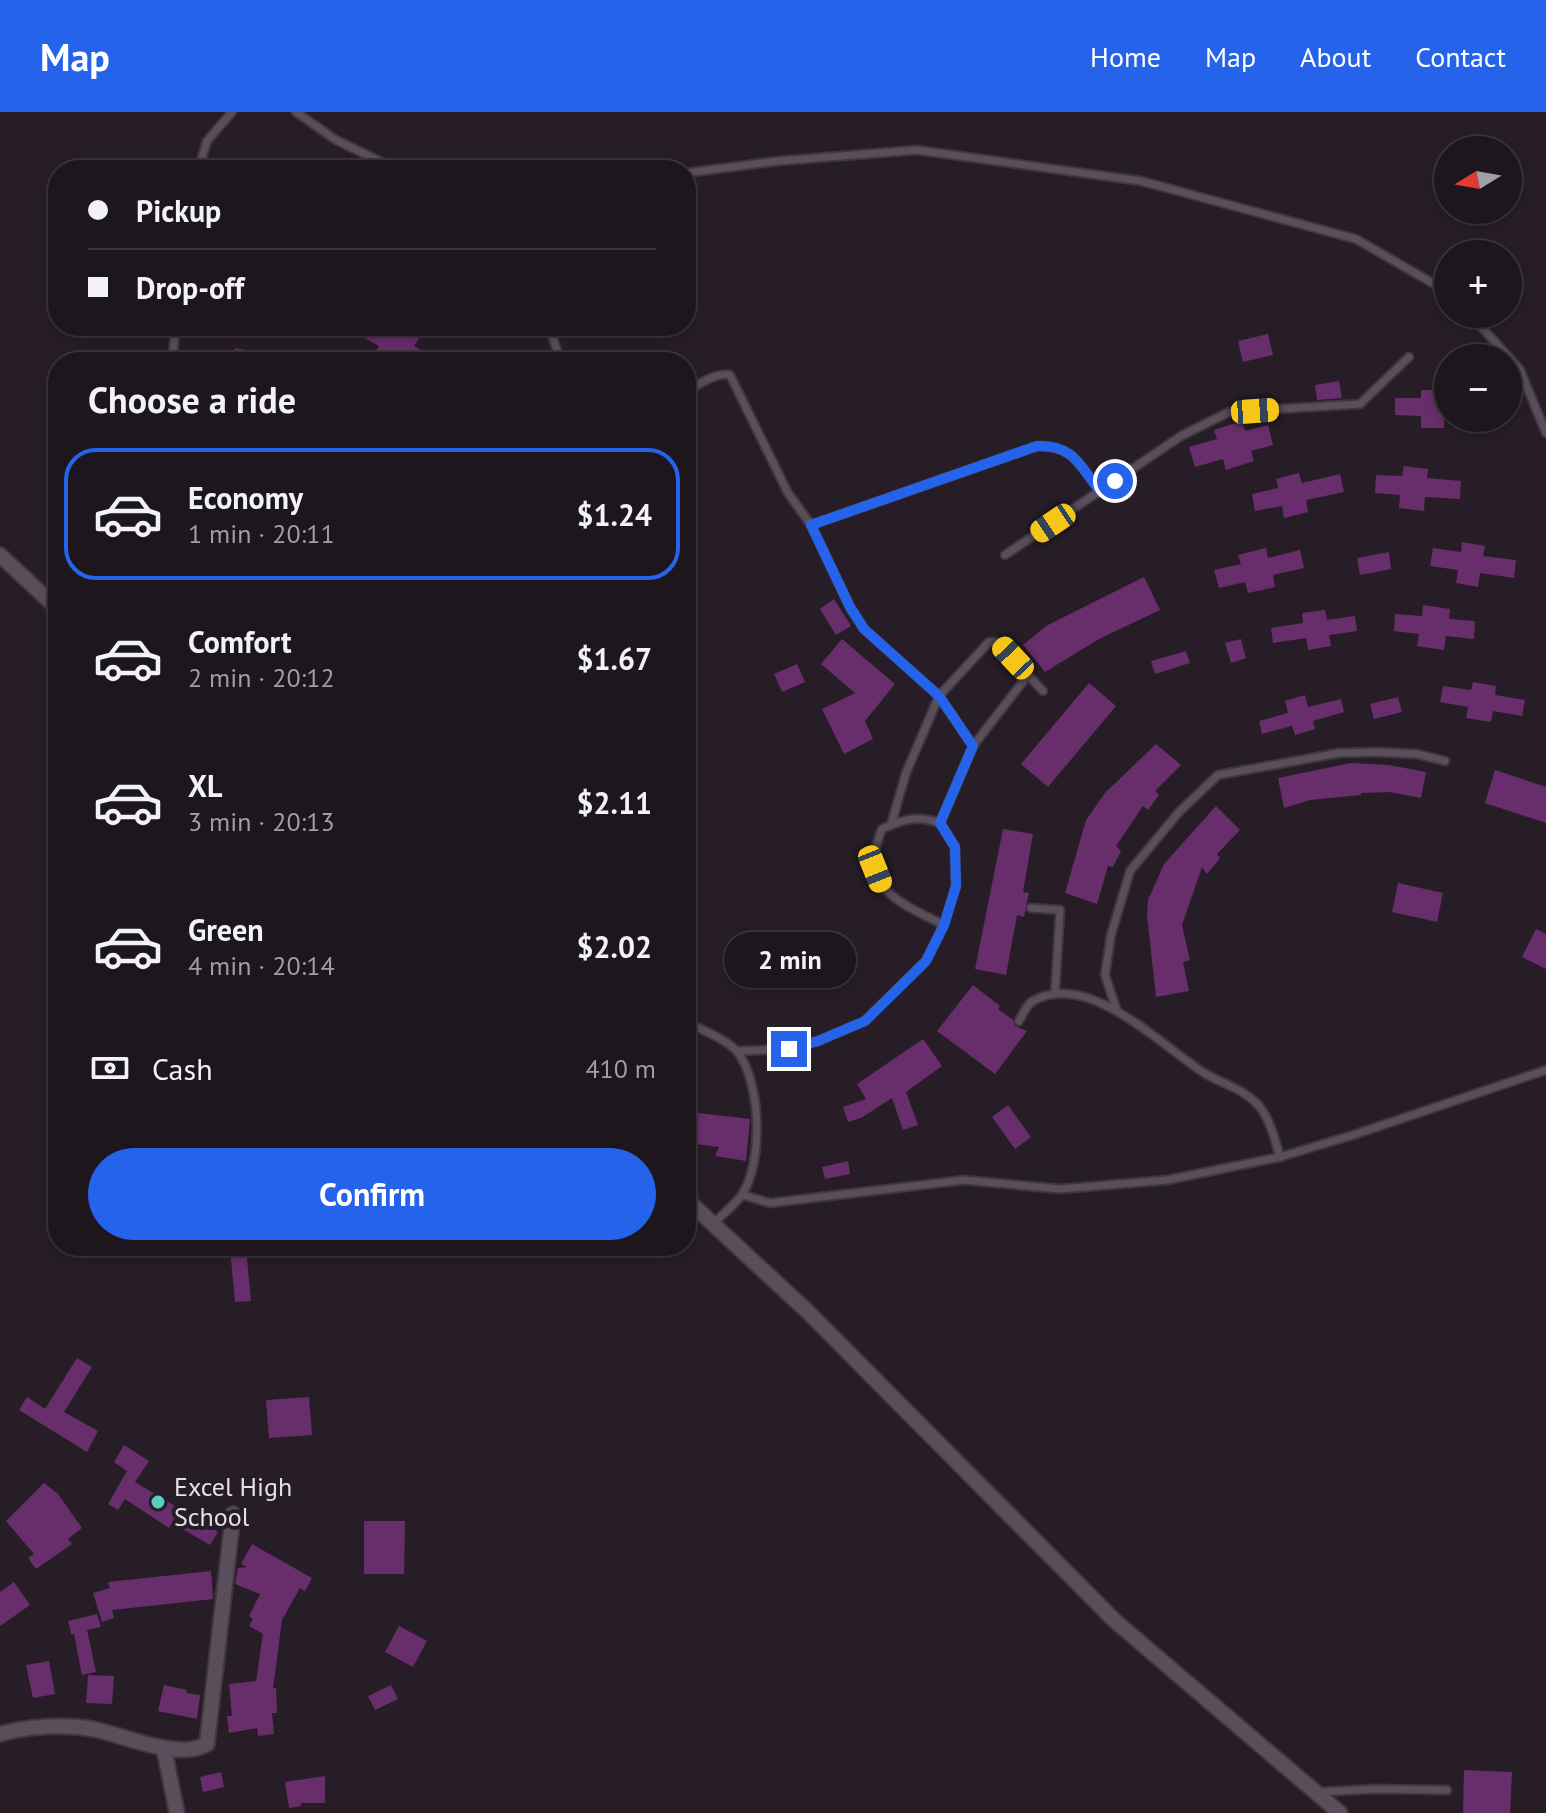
<!DOCTYPE html>
<html lang="en">
<head>
<meta charset="utf-8">
<style>
  :root { --surface:#1d161d; --page:#251f26; --text:#f1f3f6; --muted:#a09fa4; --line:#3b353b; --accent:#2563eb }
  body { margin:0; font-family:"PT Sans",sans-serif; background:var(--page); color:var(--text); height:100vh; display:flex; flex-direction:column; font-size:30px; white-space:nowrap }
  * { box-sizing:border-box; margin:0 }
  p { font-size:26px; color:var(--muted) }
  .icon { flex:none; width:44px; height:44px; fill:none; stroke:currentColor; stroke-width:2; stroke-linecap:round; stroke-linejoin:round }
  .map { position:relative; flex:1; overflow:hidden }
  .panel { position:absolute; left:48px; top:240px; width:648px; height:904px; display:flex; flex-direction:column; background:var(--surface); border-radius:32px; box-shadow:0 4px 12px #0003,0 0 0 2px var(--line) }
  .panel>* { flex:none }
  .banner { position:absolute; left:48px; top:48px; width:648px; height:176px; border-radius:32px; box-shadow:0 4px 12px #0003,0 0 0 2px var(--line); display:grid; align-content:center; height:176px; padding:0 40px; background:var(--surface) }
  .needle { width:52px; rotate:259deg }
  .controls { position:absolute; left:1434px; top:24px; display:grid; gap:16px }
  .controls a { display:grid; place-items:center; width:88px; height:88px; border-radius:50%; background:var(--surface); box-shadow:0 4px 12px #0003,0 0 0 2px var(--line); font-size:40px }
  .end { position:absolute; width:36px; height:36px; margin:-18px; border:10px solid #2563eb; background:#fff; box-shadow:0 0 0 4px #fff }
  .from { border-radius:50% }
  .bubble { position:absolute; height:56px; border-radius:28px; background:var(--surface); box-shadow:0 4px 12px #0003,0 0 0 2px var(--line); font-size:26px; font-weight:600; line-height:56px; text-align:center }
  .car { position:absolute; width:24px; height:48px; margin:-24px -12px; border-radius:10px; box-shadow:0 0 6px 2px #0007; background:linear-gradient(#f5c518 24%,#345 0 40%,#f5c518 0 76%,#345 0 86%,#f5c518 0) }
  .banner b { display:flex; align-items:center; gap:28px; height:76px; font-size:30px }
  .banner b+b { border-top:2px solid var(--line) }
  .banner i { width:20px; height:20px; background:var(--text) }
  ul { padding:0; list-style:none }
  li { display:flex; align-items:center; gap:24px; height:132px; margin:0 16px 12px; padding:0 24px; border:4px solid transparent; border-radius:32px }
  li div { flex:1 }
  li b { display:block; font-size:30px }
  li em { font-style:normal; font-weight:600 }
  li.selected { border-color:var(--accent) }
  li>.icon { width:72px; height:72px; stroke-width:1.5 }
  h2 { padding:0 40px; font-size:36px; line-height:96px }
  .pay { display:flex; align-items:center; gap:20px; height:88px; padding:0 40px; font-size:30px }
  .pay p { margin-inline-start:auto }
  .button { display:flex; gap:16px; margin-top:auto; padding:16px 40px }
  .button a { flex:1; height:92px; border-radius:48px; background:var(--accent); color:#fff; font-size:32px; font-weight:600; line-height:92px; text-align:center }
  header { display:flex; align-items:center; gap:48px; box-sizing:border-box; height:112px; padding:0 40px; background:var(--accent); color:#fff }
  header strong { font-size:38px }
  nav { display:flex; gap:44px; margin-inline-start:auto; font-size:28px }
  .map>svg:first-child { display:block }
  .building { fill:#682e6b }
  .lines { fill:none; stroke-linecap:round; stroke-linejoin:round }
  .service-casing { stroke:#3f373f; stroke-width:11 }
  .minor-casing { stroke:#3f373f; stroke-width:18 }
  .service { stroke:#594e5a; stroke-width:7 }
  .minor { stroke:#594e5a; stroke-width:14 }
  .route { stroke:#2563eb; stroke-width:10 }
  .poi-dot { fill:#58cec0; stroke:#271d27; stroke-width:3 }
  .labels { text-anchor:middle; stroke-width:8; stroke-linejoin:round; paint-order:stroke }
  .poi-label { font-size:26px; fill:#e6dfe6; stroke:#271d27; text-anchor:start }
</style>
</head>
<body>
<header>
<strong>Map</strong>
<nav><a>Home</a><a>Map</a><a>About</a><a>Contact</a></nav>
</header>
<div class="map">
<svg width="1546" height="1701" viewBox="0 0 1546 1701">
  <rect width="100%" height="100%" fill="#271d27"/>
  <!-- building -->
  <g class="building">
    <path d="M343 214H379L389 220 392 214H403L420 225 414 234 443 250H380L372 245 379 234Z"/>
    <path d="M1268 222 1273 243 1243 250 1238 229Z"/>
    <path d="M235 236 272 243V250H233Z"/>
    <path d="M1339 269 1342 286 1317 288 1315 273Z"/>
    <path d="M1421 278H1444V286H1448V304H1444V316H1421V304L1395 303V286H1421Z"/>
    <path d="M1242 309 1245 319 1268 313 1273 333 1251 339 1254 349 1226 358 1223 347 1195 355 1189 335 1217 327 1214 318Z"/>
    <path d="M1404 354 1428 357 1427 366 1461 369 1460 387 1425 385 1424 399 1399 396 1400 383 1375 381 1376 363 1402 364Z"/>
    <path d="M1299 361 1302 371 1340 362 1344 380 1306 388 1308 400 1284 406 1282 394 1255 399 1252 382 1278 376 1276 367Z"/>
    <path d="M1462 430 1485 434 1483 444 1516 448 1514 466 1480 461 1478 475 1456 471 1458 458 1430 454 1433 436 1461 440Z"/>
    <path d="M1266 436 1268 446 1300 438 1304 456 1273 463 1275 475 1248 481 1245 470 1219 476 1214 458 1241 452 1238 443Z"/>
    <path d="M1389 440 1391 457 1360 463 1357 446Z"/>
    <path d="M1144 465 1160 498 1099 527 1045 560 1023 533 1046 514Z"/>
    <path d="M834 487 851 514 836 523 820 497Z"/>
    <path d="M1423 493 1450 497 1449 507 1475 509 1474 527 1446 524 1444 538 1417 534 1419 522 1394 519 1395 502 1422 504Z"/>
    <path d="M1325 498 1327 508 1355 504 1357 519 1329 523 1331 534 1308 538 1306 526 1273 531 1271 516 1303 511 1302 501Z"/>
    <path d="M842 527 895 572 865 609 873 627 844 642 822 597 855 581 821 552Z"/>
    <path d="M1241 527 1246 546 1231 551 1225 531Z"/>
    <path d="M1186 539 1190 551 1155 562 1151 549Z"/>
    <path d="M797 552 805 570 782 580 774 562Z"/>
    <path d="M1473 570 1496 574 1495 583 1525 588 1522 604 1493 599 1491 610 1466 606 1468 595 1440 590 1443 574 1471 578Z"/>
    <path d="M1089 571 1116 594 1048 675 1021 652Z"/>
    <path d="M1305 583 1308 595 1341 587 1344 600 1313 609 1315 617 1295 623 1292 614 1262 622 1259 609 1288 601 1285 589Z"/>
    <path d="M1398 585 1402 600 1374 607 1370 592Z"/>
    <path d="M1156 632 1181 653 1155 679 1159 683 1148 698 1143 694 1116 734 1121 739 1113 755 1108 754 1097 792 1065 781 1086 708 1105 681Z"/>
    <path d="M1351 651 1389 653 1426 660 1421 686 1389 680 1361 681V683L1310 688 1284 696 1278 666Z"/>
    <path d="M1495 658 1546 675V711L1485 691Z"/>
    <path d="M1216 694 1240 718 1217 742 1220 746 1207 762 1202 755 1182 813 1190 848 1183 850 1189 879 1156 885 1147 803 1148 788 1164 752Z"/>
    <path d="M1003 717 1033 722 1023 780 1029 781 1024 805 1017 803 1006 863 975 857Z"/>
    <path d="M1398 771 1443 781 1437 810 1392 800Z"/>
    <path d="M1536 817 1546 822V857L1522 845Z"/>
    <path d="M973 873 1000 894 998 897 1013 908 1015 914 1027 919 995 962 937 919Z"/>
    <path d="M923 927 942 954 906 980 918 1013 903 1018 892 986 861 1006 848 1010 843 995 866 987 857 972Z"/>
    <path d="M1008 993 1031 1025 1015 1037 992 1005Z"/>
    <path d="M698 1001 750 1007 746 1049 715 1044 719 1035 695 1032Z"/>
    <path d="M848 1049 850 1062 825 1067 822 1055Z"/>
    <path d="M246 1136 251 1189 235 1190 230 1137Z"/>
    <path d="M77 1246 92 1255 64 1300 98 1319 87 1340 19 1298 27 1285 45 1297Z"/>
    <path d="M309 1285 312 1323 269 1326 266 1288Z"/>
    <path d="M124 1333 149 1349 135 1370 218 1420 210 1433 172 1411 169 1416 125 1387 118 1398 108 1392 127 1359 114 1350Z"/>
    <path d="M44 1371 58 1382 82 1416 68 1427 72 1432 36 1457 28 1446 34 1442 6 1409Z"/>
    <path d="M364 1409H405L404 1462H364Z"/>
    <path d="M252 1432 312 1466 305 1479 300 1476 282 1508 273 1576H276L277 1601H272L274 1622 258 1624 257 1616 229 1621 227 1604H232L229 1572 256 1569 263 1522 249 1514 253 1507 249 1504 260 1482 235 1472 238 1456 247 1455 241 1452Z"/>
    <path d="M211 1459 213 1487 112 1498 114 1506 102 1510 93 1481 110 1476 108 1470Z"/>
    <path d="M14 1470 30 1493 0 1514V1480Z"/>
    <path d="M97 1502 101 1515 87 1518 96 1560 82 1563 74 1522H71L68 1509Z"/>
    <path d="M399 1514 427 1529 413 1555 385 1540Z"/>
    <path d="M49 1549 55 1582 33 1586 26 1553Z"/>
    <path d="M88 1563 114 1564 112 1592 86 1591Z"/>
    <path d="M164 1573 187 1578 186 1581 200 1583 197 1607 158 1599Z"/>
    <path d="M391 1573 398 1587 375 1598 368 1584Z"/>
    <path d="M1464 1658 1512 1660 1510 1701H1463Z"/>
    <path d="M221 1660 224 1675 203 1680 200 1665Z"/>
    <path d="M325 1664V1691H301V1694L289 1696 285 1670Z"/>
  </g>
  <g class="lines">
    <defs>
      <g id="service">
        <path d="M296 0 336 28 398 58"/>
        <path d="M396 55 416 58"/>
        <path d="M198 58 207 29 232 0"/>
        <path d="M686 61 778 49 917 38 1141 69 1356 127 1448 180"/>
        <path d="M1470 202 1520 258 1546 321"/>
        <path d="M549 214 561 250"/>
        <path d="M172 250 176 214"/>
        <path d="M686 279C699 273 715 260 730 263L788 381 811 413 850 495 864 517 939 584 973 634"/>
        <path d="M811 413 1037 334C1074 333 1079 353 1100 379"/>
        <path d="M1005 443 1181 324 1229 300 1360 292 1409 245"/>
        <path d="M940 711 973 634 1028 563"/>
        <path d="M891 713 906 661 939 584 989 530H997L1043 579"/>
        <path d="M1031 796 1060 798 1055 882"/>
        <path d="M1117 899 1105 863 1111 823 1130 759 1179 700 1218 663 1339 641 1375 640 1417 642 1445 649"/>
        <path d="M686 910C702 918 729 928 739 942 761 974 763 1048 743 1081 737 1092 722 1102 713 1112"/>
        <path d="M738 939 789 937 818 929 865 909 926 849 944 813 956 774 955 735 940 711C916 703 904 707 882 717 857 776 900 791 944 813"/>
        <path d="M1280 1045 1356 1022 1546 958"/>
        <path d="M743 1083 770 1091 964 1068 1060 1077 1167 1068 1280 1045C1275 1028 1270 1007 1259 994 1244 977 1225 973 1206 962 1163 936 1089 857 1033 889 1027 892 1023 902 1019 909"/>
        <path d="M1320 1680 1374 1677 1447 1678"/>
      </g>
      <g id="minor">
        <path d="M0 443 58 497"/>
        <path d="M686 1087 806 1198 1115 1509 1340 1701"/>
        <path d="M0 1622C28 1614 64 1612 93 1617 124 1623 178 1649 207 1632L233 1402"/>
        <path d="M164 1637 177 1701"/>
      </g>
    </defs>
    <!-- service casing -->
    <use href="#service" class="service-casing"/>
    <!-- minor casing -->
    <use href="#minor" class="minor-casing"/>
    <!-- service -->
    <use href="#service" class="service"/>
    <!-- minor -->
    <use href="#minor" class="minor"/>
  </g>
  <g class="lines">
    <!-- route -->
    <path class="route" d="M789 937 818 929 865 909 926 849 944 813 956 774 955 735 940 711 973 634 939 584 864 517 850 495 811 413 1037 334C1074 333 1079 353 1100 379L1115 369"/>
  </g>
  <!-- markers -->
  <circle class="poi-dot" cx="158" cy="1390" r="8"/>
  <g class="labels">
    <!-- poi labels -->
    <g class="poi-label">
      <text x="174" y="1384">Excel High<tspan x="174" dy="30">School</tspan></text>
    </g>
  </g>
</svg>
<div class="controls">
<a><svg class="needle" viewBox="-14 -14 28 28"><path d="M0-13l5 13h-10z" fill="#e53935"/><path d="M0 13l5-13h-10z" fill="#a09fa4"/></svg></a>
<a>+</a>
<a>−</a>
</div>
<i class="end from" style="left:1115px;top:369px"></i>
<i class="end" style="left:789px;top:937px"></i>
<div class="bubble" style="left:724px;top:820px;width:132px">2 min</div>
<i class="car" style="left:1255px;top:299px;rotate:86deg"></i>
<i class="car" style="left:1053px;top:411px;rotate:236deg"></i>
<i class="car" style="left:1013px;top:546px;rotate:317deg"></i>
<i class="car" style="left:875px;top:757px;rotate:158deg"></i>
<div class="banner">
<b><i class="from"></i>Pickup</b>
<b><i></i>Drop-off</b>
</div>
<section class="panel">
<h2>Choose a ride</h2>
<ul>
<li class="selected"><svg class="icon" aria-label="car" viewBox="0 0 24 24"><path d="M5 17H2v-5l4-1 3-4h7l3 4 3 1v5h-3M9 17h6M6 11h13"/><circle cx="7" cy="17" r="2"/><circle cx="17" cy="17" r="2"/></svg><div><b>Economy</b><p>1 min · 20:11</p></div><em>$1.24</em></li>
<li><svg class="icon" aria-label="car" viewBox="0 0 24 24"><path d="M5 17H2v-5l4-1 3-4h7l3 4 3 1v5h-3M9 17h6M6 11h13"/><circle cx="7" cy="17" r="2"/><circle cx="17" cy="17" r="2"/></svg><div><b>Comfort</b><p>2 min · 20:12</p></div><em>$1.67</em></li>
<li><svg class="icon" aria-label="car" viewBox="0 0 24 24"><path d="M5 17H2v-5l4-1 3-4h7l3 4 3 1v5h-3M9 17h6M6 11h13"/><circle cx="7" cy="17" r="2"/><circle cx="17" cy="17" r="2"/></svg><div><b>XL</b><p>3 min · 20:13</p></div><em>$2.11</em></li>
<li><svg class="icon" aria-label="car" viewBox="0 0 24 24"><path d="M5 17H2v-5l4-1 3-4h7l3 4 3 1v5h-3M9 17h6M6 11h13"/><circle cx="7" cy="17" r="2"/><circle cx="17" cy="17" r="2"/></svg><div><b>Green</b><p>4 min · 20:14</p></div><em>$2.02</em></li>
</ul>
<div class="pay"><svg class="icon" aria-label="cash" viewBox="0 0 24 24"><path d="M3 7h18v10H3z"/><circle cx="12" cy="12" r="2"/></svg>Cash<p>410 m</p></div>
<div class="button"><a>Confirm</a></div>
</section>
</div>
</body>
</html>
